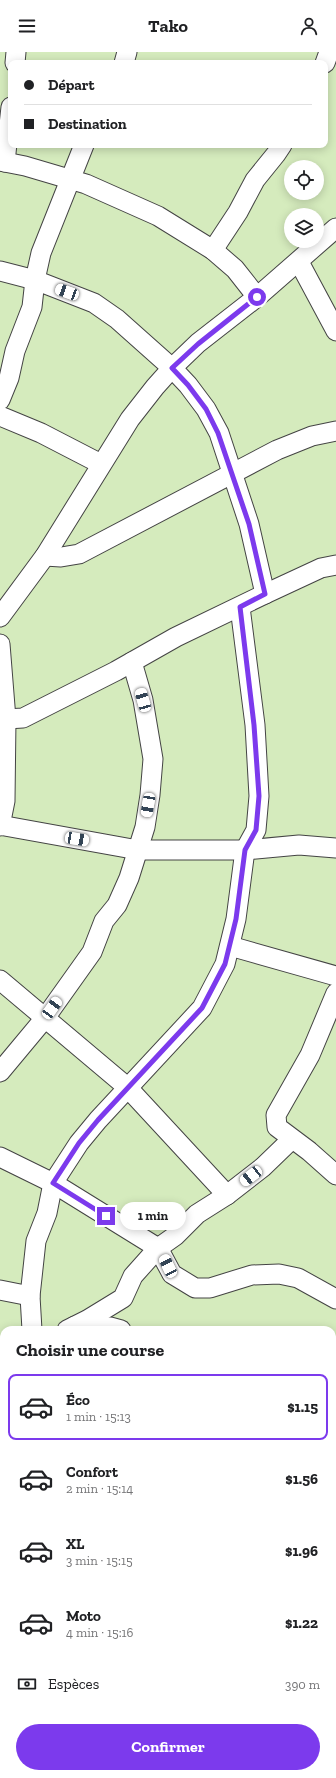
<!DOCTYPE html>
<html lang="fr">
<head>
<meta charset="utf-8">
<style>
  :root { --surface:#fff; --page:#f6f6f6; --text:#202124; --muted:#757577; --line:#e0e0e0; --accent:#7c3aed }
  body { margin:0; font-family:"Zilla Slab",serif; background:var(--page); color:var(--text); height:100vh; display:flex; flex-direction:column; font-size:15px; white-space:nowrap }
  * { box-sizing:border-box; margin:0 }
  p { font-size:13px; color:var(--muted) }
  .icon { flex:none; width:22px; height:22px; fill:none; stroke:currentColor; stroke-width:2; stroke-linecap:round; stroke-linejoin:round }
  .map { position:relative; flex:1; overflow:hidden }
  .drawer { position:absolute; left:0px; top:1274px; width:336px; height:452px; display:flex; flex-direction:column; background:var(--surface); border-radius:12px 12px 0 0; box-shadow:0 2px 10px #0003 }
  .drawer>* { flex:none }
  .hud { position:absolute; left:8px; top:8px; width:320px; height:88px; border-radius:8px; box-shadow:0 2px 10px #0003; display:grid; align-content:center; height:88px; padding:0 16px; background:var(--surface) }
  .buttons { position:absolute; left:284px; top:108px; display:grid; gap:8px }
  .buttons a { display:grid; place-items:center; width:40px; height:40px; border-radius:50%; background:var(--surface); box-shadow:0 2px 10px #0003; font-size:20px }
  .end { position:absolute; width:18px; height:18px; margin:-9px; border:5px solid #7c3aed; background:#fff; box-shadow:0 0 0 2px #fff }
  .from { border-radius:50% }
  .bubble { position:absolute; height:28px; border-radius:14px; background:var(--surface); box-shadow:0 2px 10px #0003; font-size:13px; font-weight:700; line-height:28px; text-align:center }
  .car { position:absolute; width:12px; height:24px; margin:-12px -6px; border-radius:5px; box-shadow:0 0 3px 1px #0007; background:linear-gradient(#fff 24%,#345 0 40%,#fff 0 76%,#345 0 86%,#fff 0) }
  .hud b { display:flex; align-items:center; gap:14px; height:38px; font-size:15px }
  .hud b+b { border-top:1px solid var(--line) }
  .hud i { width:10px; height:10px; background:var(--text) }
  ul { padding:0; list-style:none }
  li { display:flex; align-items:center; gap:12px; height:66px; margin:0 8px 6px; padding:0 8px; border:2px solid transparent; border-radius:8px }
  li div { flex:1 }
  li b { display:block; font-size:15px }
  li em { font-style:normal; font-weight:700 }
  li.on { border-color:var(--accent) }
  li>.icon { width:36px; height:36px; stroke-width:1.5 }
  h2 { padding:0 16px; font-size:18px; line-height:48px }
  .pay { display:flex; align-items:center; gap:10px; height:44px; padding:0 16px; font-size:15px }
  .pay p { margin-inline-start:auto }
  .primary-button { display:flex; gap:8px; margin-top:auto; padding:8px 16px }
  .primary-button a { flex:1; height:46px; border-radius:24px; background:var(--accent); color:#fff; font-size:16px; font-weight:700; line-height:46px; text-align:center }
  header { display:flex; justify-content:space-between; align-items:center; height:52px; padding:0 16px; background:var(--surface); font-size:18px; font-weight:700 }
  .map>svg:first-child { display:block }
  .green { fill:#d5ebbd; fill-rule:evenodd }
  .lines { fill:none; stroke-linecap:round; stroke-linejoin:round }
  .minor-casing { stroke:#444; stroke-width:21 }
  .trunk-casing { stroke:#222; stroke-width:24 }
  .minor { stroke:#fff; stroke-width:19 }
  .trunk { stroke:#f7bc64; stroke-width:22 }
  .route { stroke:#7c3aed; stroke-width:5 }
</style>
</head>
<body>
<header><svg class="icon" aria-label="menu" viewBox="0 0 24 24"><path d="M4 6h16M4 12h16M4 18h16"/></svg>Tako<svg class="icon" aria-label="person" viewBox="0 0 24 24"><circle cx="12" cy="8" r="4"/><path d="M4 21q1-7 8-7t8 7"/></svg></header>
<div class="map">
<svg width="336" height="1726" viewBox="0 0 336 1726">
  <rect width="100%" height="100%" fill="#fffdf5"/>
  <!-- green -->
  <path class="green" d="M0 0H336V1726H0ZM11 11H325V93H11ZM291 115H317V141H291ZM291 163H317V189H291ZM4 1278H332V1722H4Z"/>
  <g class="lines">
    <defs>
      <g id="minor">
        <path d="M15 11 16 0"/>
        <path d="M124 11 127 0"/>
        <path d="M325 11 329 0"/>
        <path d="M0 109 25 114 86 132 158 164 213 198 235 217 257 245"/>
        <path d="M5 110 11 55"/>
        <path d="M213 198 238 160 255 128 276 102 282 93"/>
        <path d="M299 210 336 279"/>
        <path d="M0 219 35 228 94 251 117 267 172 316 188 333 206 357 219 381 249 472 265 542"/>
        <path d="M0 348 9 326 15 299 32 255 35 228 41 201 84 93"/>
        <path d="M0 364 41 381 101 412"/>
        <path d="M45 504 61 505 79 502 277 398 312 384 336 379"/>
        <path d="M0 565 45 504 130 367 155 335 172 316 198 291 257 245 336 176"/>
        <path d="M0 592 6 667 5 749 0 774"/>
        <path d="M0 664 6 667 23 666 116 619 176 585 265 542 321 516 336 513"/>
        <path d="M0 773 138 798H245L299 793 336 796"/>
        <path d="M230 894 336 924"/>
        <path d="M0 928 127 1035 227 1143"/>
        <path d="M336 941 310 1003 276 1063 277 1075 309 1099 336 1123"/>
        <path d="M0 1020 45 966 92 900 104 869 117 853 129 826 145 775 150 743 153 707 143 648 132 610"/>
        <path d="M0 1105 53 1131 158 1196 172 1222 195 1236H210L252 1223 279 1222 298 1226 336 1247"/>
        <path d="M0 1238 30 1244"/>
        <path d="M75 1274 110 1275 121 1278"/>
        <path d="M32 1278 30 1244 36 1189 47 1161 53 1131 79 1091 98 1068 202 956 225 912 236 867 245 798 256 778 259 744 255 673 240 555"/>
        <path d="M67 1278 87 1268 123 1246 133 1224 158 1196 175 1184 197 1162 227 1143 263 1115 292 1087"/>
        <path d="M0 1302 4 1301"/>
        <path d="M332 1399 336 1402"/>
        <path d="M332 1524 336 1515"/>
        <path d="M263 1722 274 1726"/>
        <path d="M22 1726 25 1722"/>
      </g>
      <g id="trunk">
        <path d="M0 1627 4 1628"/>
        <path d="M332 1677H336"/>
      </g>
    </defs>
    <!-- minor casing -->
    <use href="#minor" class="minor-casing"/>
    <!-- trunk casing -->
    <use href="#trunk" class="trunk-casing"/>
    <!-- minor -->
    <use href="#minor" class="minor"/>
    <!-- trunk -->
    <use href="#trunk" class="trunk"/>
  </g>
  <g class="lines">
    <!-- route -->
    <path class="route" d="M106 1164 53 1131 79 1091 98 1068 202 956 225 912 236 867 245 798 256 778 259 744 254 673 240 555 265 542 249 472 218 381 206 357 188 333 172 316 198 292 257 245"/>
  </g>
</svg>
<div class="buttons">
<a><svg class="icon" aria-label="locate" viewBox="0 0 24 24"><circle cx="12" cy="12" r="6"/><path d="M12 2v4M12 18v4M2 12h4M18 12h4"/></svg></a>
<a><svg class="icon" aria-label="layers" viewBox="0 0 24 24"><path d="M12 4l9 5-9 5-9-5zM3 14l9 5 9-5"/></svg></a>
</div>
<i class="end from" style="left:257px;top:245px"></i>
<i class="end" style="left:106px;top:1164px"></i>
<div class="bubble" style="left:120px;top:1150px;width:66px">1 min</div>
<i class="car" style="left:67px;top:240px;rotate:290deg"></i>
<i class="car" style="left:143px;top:648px;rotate:344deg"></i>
<i class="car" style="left:148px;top:753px;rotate:190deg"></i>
<i class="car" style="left:77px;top:787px;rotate:100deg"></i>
<i class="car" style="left:52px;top:956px;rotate:36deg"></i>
<i class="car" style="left:251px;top:1124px;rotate:232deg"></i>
<i class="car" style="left:168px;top:1214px;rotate:334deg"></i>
<div class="hud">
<b><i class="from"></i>Départ</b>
<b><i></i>Destination</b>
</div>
<section class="drawer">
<h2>Choisir une course</h2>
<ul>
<li class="on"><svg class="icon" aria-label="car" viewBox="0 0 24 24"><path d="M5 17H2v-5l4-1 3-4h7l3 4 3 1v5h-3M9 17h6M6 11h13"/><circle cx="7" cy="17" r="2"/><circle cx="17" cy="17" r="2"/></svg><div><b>Éco</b><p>1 min · 15:13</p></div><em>$1.15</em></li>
<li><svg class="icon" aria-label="car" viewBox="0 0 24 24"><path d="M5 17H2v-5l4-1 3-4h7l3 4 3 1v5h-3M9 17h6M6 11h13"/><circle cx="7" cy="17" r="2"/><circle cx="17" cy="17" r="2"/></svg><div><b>Confort</b><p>2 min · 15:14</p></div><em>$1.56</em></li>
<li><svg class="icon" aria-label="car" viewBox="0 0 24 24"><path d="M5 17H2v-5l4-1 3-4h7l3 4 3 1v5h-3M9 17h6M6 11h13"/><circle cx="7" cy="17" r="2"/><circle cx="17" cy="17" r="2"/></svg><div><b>XL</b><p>3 min · 15:15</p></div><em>$1.96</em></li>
<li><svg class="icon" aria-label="car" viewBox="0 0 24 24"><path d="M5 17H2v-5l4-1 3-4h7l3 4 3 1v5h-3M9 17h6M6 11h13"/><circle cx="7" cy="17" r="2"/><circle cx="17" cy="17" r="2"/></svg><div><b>Moto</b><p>4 min · 15:16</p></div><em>$1.22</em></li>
</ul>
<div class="pay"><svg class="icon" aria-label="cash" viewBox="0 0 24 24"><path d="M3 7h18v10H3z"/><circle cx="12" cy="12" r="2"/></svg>Espèces<p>390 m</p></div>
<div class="primary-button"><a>Confirmer</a></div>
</section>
</div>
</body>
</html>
